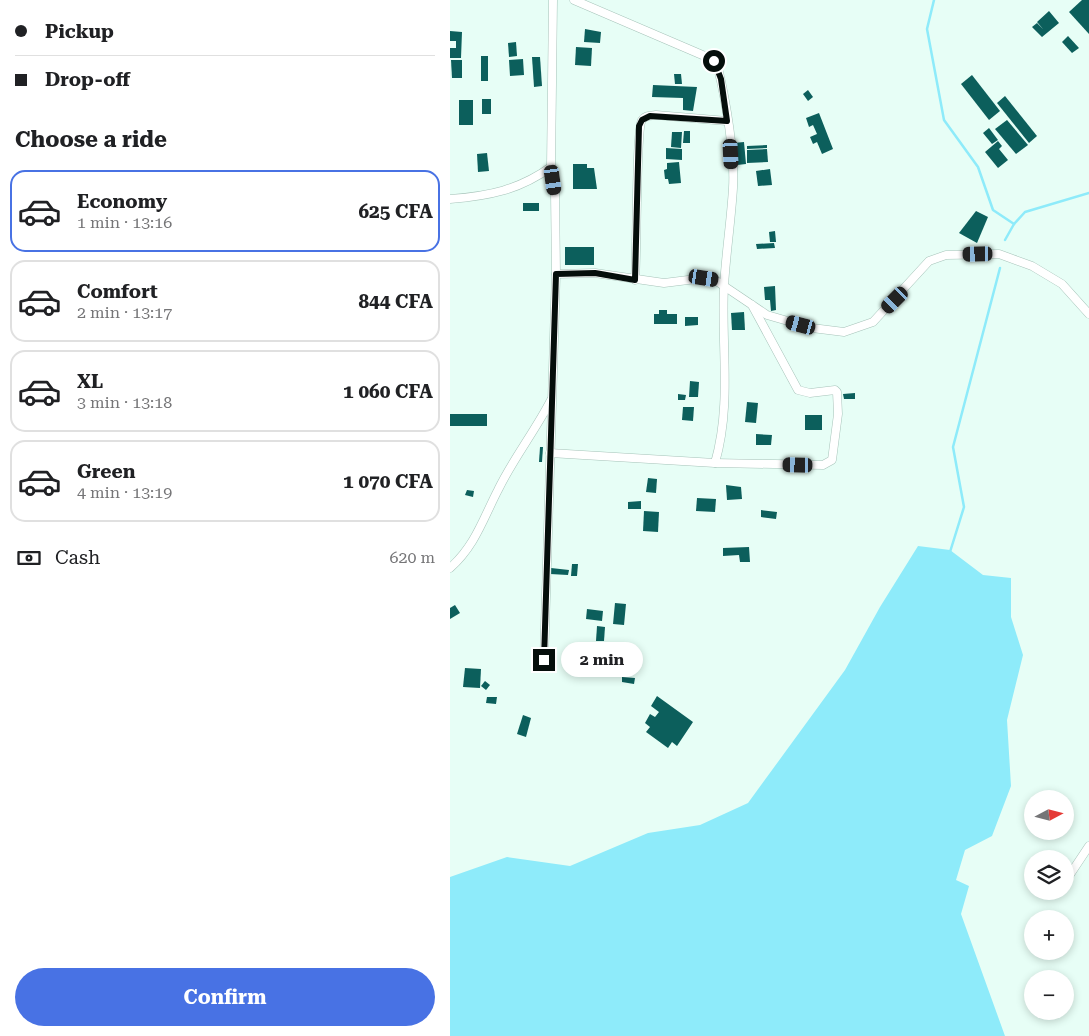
<!DOCTYPE html>
<html lang="en">
<head>
<meta charset="utf-8">
<style>
  :root { --surface:#fff; --page:#f6f6f6; --text:#202124; --muted:#757577; --line:#e0e0e0; --accent:#4872e4 }
  body { margin:0; font-family:"Roboto Serif",serif; background:var(--page); color:var(--text); height:100vh; display:flex; flex-direction:column; font-size:19px; white-space:nowrap }
  * { box-sizing:border-box; margin:0 }
  p { font-size:16px; color:var(--muted) }
  .icon { flex:none; width:28px; height:28px; fill:none; stroke:currentColor; stroke-width:2; stroke-linecap:round; stroke-linejoin:round }
  .map { position:relative; flex:1; overflow:hidden }
  .sheet { display:flex; flex-direction:column; background:var(--surface); width:450px }
  .sheet>* { flex:none }
  .guide { display:grid; align-content:center; height:110px; padding:0 15px; background:var(--surface) }
  .needle { width:32px; rotate:83deg }
  .fabs { position:absolute; left:574px; top:790px; display:grid; gap:10px }
  .fabs a { display:grid; place-items:center; width:50px; height:50px; border-radius:50%; background:var(--surface); box-shadow:0 2px 8px #0003; font-size:25px }
  .end { position:absolute; width:22px; height:22px; margin:-11px; border:6px solid #050e0b; background:#fff; box-shadow:0 0 0 2px #fff }
  .from { border-radius:50% }
  .bubble { position:absolute; height:35px; border-radius:18px; background:var(--surface); box-shadow:0 2px 8px #0003; font-size:16px; font-weight:700; line-height:35px; text-align:center }
  .car { position:absolute; width:15px; height:30px; margin:-15px -8px; border-radius:6px; box-shadow:0 0 4px 1px #0007; background:linear-gradient(#222 24%,#8ab4d8 0 40%,#222 0 76%,#8ab4d8 0 86%,#222 0) }
  .guide b { display:flex; align-items:center; gap:18px; height:48px; font-size:19px }
  .guide b+b { border-top:1px solid var(--line) }
  .guide i { width:12px; height:12px; background:var(--text) }
  ul { padding:0; list-style:none }
  li { display:flex; align-items:center; gap:15px; height:82px; margin:0 10px 8px; padding:0 5px; border:2px solid var(--line); border-radius:15px }
  li div { flex:1 }
  li b { display:block; font-size:19px }
  li em { font-style:normal; font-weight:700 }
  li.selected { border-color:var(--accent) }
  li>.icon { width:45px; height:45px; stroke-width:1.5 }
  h2 { padding:0 15px; font-size:22px; line-height:60px }
  .pay { display:flex; align-items:center; gap:12px; height:55px; padding:0 15px; font-size:19px }
  .pay p { margin-inline-start:auto }
  .cta { display:flex; gap:10px; margin-top:auto; padding:10px 15px }
  .cta a { flex:1; height:58px; border-radius:30px; background:var(--accent); color:#fff; font-size:20px; font-weight:700; line-height:58px; text-align:center }
  main { display:flex; flex:1; min-height:0 }
  .map>svg:first-child { display:block }
  .water { fill:#8eebfa }
  .lines { fill:none; stroke-linecap:round; stroke-linejoin:round }
  .stream { stroke:#8eebfa; stroke-width:2.5 }
  .building { fill:#0c5f5c }
  .street-casing { stroke:#a6c3b9; stroke-width:9 }
  .street { stroke:#fff; stroke-width:8 }
  .route { stroke:#050e0b; stroke-width:6 }
</style>
</head>
<body>
<main>
<section class="sheet">
<div class="guide">
<b><i class="from"></i>Pickup</b>
<b><i></i>Drop-off</b>
</div>
<h2>Choose a ride</h2>
<ul>
<li class="selected"><svg class="icon" aria-label="car" viewBox="0 0 24 24"><path d="M5 17H2v-5l4-1 3-4h7l3 4 3 1v5h-3M9 17h6M6 11h13"/><circle cx="7" cy="17" r="2"/><circle cx="17" cy="17" r="2"/></svg><div><b>Economy</b><p>1 min · 13:16</p></div><em>625 CFA</em></li>
<li><svg class="icon" aria-label="car" viewBox="0 0 24 24"><path d="M5 17H2v-5l4-1 3-4h7l3 4 3 1v5h-3M9 17h6M6 11h13"/><circle cx="7" cy="17" r="2"/><circle cx="17" cy="17" r="2"/></svg><div><b>Comfort</b><p>2 min · 13:17</p></div><em>844 CFA</em></li>
<li><svg class="icon" aria-label="car" viewBox="0 0 24 24"><path d="M5 17H2v-5l4-1 3-4h7l3 4 3 1v5h-3M9 17h6M6 11h13"/><circle cx="7" cy="17" r="2"/><circle cx="17" cy="17" r="2"/></svg><div><b>XL</b><p>3 min · 13:18</p></div><em>1 060 CFA</em></li>
<li><svg class="icon" aria-label="car" viewBox="0 0 24 24"><path d="M5 17H2v-5l4-1 3-4h7l3 4 3 1v5h-3M9 17h6M6 11h13"/><circle cx="7" cy="17" r="2"/><circle cx="17" cy="17" r="2"/></svg><div><b>Green</b><p>4 min · 13:19</p></div><em>1 070 CFA</em></li>
</ul>
<div class="pay"><svg class="icon" aria-label="cash" viewBox="0 0 24 24"><path d="M3 7h18v10H3z"/><circle cx="12" cy="12" r="2"/></svg>Cash<p>620 m</p></div>
<div class="cta"><a>Confirm</a></div>
</section>
<div class="map">
<svg width="639" height="1036" viewBox="0 0 639 1036">
  <rect width="100%" height="100%" fill="#e7fef6"/>
  <!-- water -->
  <path class="water" d="M468 546 500 550 533 575 561 578V617L573 655 557 720 561 786 542 836 515 850 506 880 519 886 511 914 555 1036H0V877L57 857 120 866 198 833 250 825 298 803 395 670 430 607Z"/>
  <g class="lines">
    <!-- stream -->
    <g class="stream">
      <path d="M484 0 477 29 494 120 528 167 543 210 564 224"/>
      <path d="M555 240 564 224 575 212 639 193"/>
      <path d="M500 552 514 507 503 447 550 268"/>
    </g>
  </g>
  <!-- building -->
  <g class="building">
    <path d="M632 0H639V34L619 12Z"/>
    <path d="M599 11 609 23 592 37 582 27 587 23 593 29 587 22Z"/>
    <path d="M135 29 151 32 150 43 134 42Z"/>
    <path d="M0 31 12 32 11 58H0V48H6V41H0Z"/>
    <path d="M618 36 629 48 622 53 612 42Z"/>
    <path d="M66 42 67 56 59 57 58 43Z"/>
    <path d="M126 47 142 48 141 66 125 65Z"/>
    <rect x="31" y="56" width="7" height="25"/>
    <path d="M82 57H90L92 86 84 87Z"/>
    <path d="M73 59 74 75 60 76 59 60Z"/>
    <path d="M1 60H12V78H2Z"/>
    <path d="M224 74H231L232 84H225Z"/>
    <path d="M522 75 550 111 539 120 511 84Z"/>
    <path d="M203 85 247 87 243 111 233 110V98L202 97Z"/>
    <path d="M358 90 363 97 358 101 353 94Z"/>
    <path d="M555 96 587 136 579 143 547 103Z"/>
    <rect x="32" y="99" width="9" height="15"/>
    <rect x="9" y="100" width="14" height="25"/>
    <path d="M369 113 383 149 372 154 367 142 363 144 360 137 367 134 363 125 359 127 356 118Z"/>
    <path d="M557 120 578 145 566 154 545 129Z"/>
    <path d="M539 128 548 140 542 144 533 133Z"/>
    <path d="M234 131H240V143H233Z"/>
    <path d="M222 132H232L231 148 221 147Z"/>
    <path d="M548 141 552 146 549 149 558 160 548 168 535 152Z"/>
    <path d="M294 142 296 164 287 165 284 143Z"/>
    <path d="M317 145V148L297 149V146Z"/>
    <path d="M216 148 232 149V160L216 159Z"/>
    <path d="M317 149 318 162 297 163V150Z"/>
    <path d="M37 153 39 171 28 172 27 154Z"/>
    <path d="M229 162 231 183 219 184 218 179H215L214 170 217 169V163Z"/>
    <path d="M123 164H137V168H144L147 189H123Z"/>
    <path d="M320 169 322 185 308 186 306 171Z"/>
    <rect x="73" y="203" width="16" height="8"/>
    <path d="M526 211 538 217 527 243 509 233Z"/>
    <path d="M325 231 326 242H320L319 232Z"/>
    <path d="M324 243 325 248 307 249 306 244Z"/>
    <rect x="115" y="247" width="29" height="18"/>
    <path d="M325 286 326 310 321 311 320 300H315L314 287Z"/>
    <path d="M209 310H217V314H227V324H204V314H209Z"/>
    <path d="M294 312 295 330H282L281 313Z"/>
    <path d="M235 317H248V325L235 326Z"/>
    <path d="M240 381 249 382 248 397H239Z"/>
    <path d="M405 393V399H394L393 394Z"/>
    <path d="M228 394 236 395 235 400H228Z"/>
    <path d="M297 402 308 403 306 423 295 422Z"/>
    <path d="M233 407H244L243 421 232 420Z"/>
    <rect x="0" y="414" width="37" height="12"/>
    <rect x="355" y="415" width="17" height="15"/>
    <path d="M306 434 322 435 321 445H306Z"/>
    <path d="M90 447H93L92 462H89Z"/>
    <path d="M198 478 207 479 206 493 196 492Z"/>
    <path d="M276 485 291 487 292 499 277 500Z"/>
    <path d="M17 490 24 491 23 497 15 495Z"/>
    <path d="M247 498 266 499 265 512 246 511Z"/>
    <path d="M191 501V509H178V502Z"/>
    <path d="M311 510 327 512 326 519 311 517Z"/>
    <path d="M194 511 209 512 208 532 193 531Z"/>
    <path d="M299 547 300 562H290L289 555 273 556V548Z"/>
    <path d="M122 564H128L127 576H121Z"/>
    <path d="M101 568 119 570 118 575 100 574Z"/>
    <path d="M165 603 176 604 174 625 163 624Z"/>
    <path d="M5 605 10 613 0 619V608Z"/>
    <path d="M137 609 153 611 152 621 136 619Z"/>
    <path d="M147 626 155 627 154 641H146Z"/>
    <path d="M160 645 167 646 166 653 159 651Z"/>
    <path d="M15 668 31 669 30 688 13 687Z"/>
    <path d="M172 677 185 678 184 684 172 682Z"/>
    <path d="M35 681 40 685 36 690 31 686Z"/>
    <path d="M207 696 243 722 227 746 222 742 218 748 196 732 200 727 195 723 200 714 205 717 209 712 201 706Z"/>
    <path d="M37 697H47L46 704 36 703Z"/>
    <path d="M73 715 81 718 76 737 67 734Z"/>
  </g>
  <g class="lines">
    <defs>
      <g id="street">
        <path d="M0 199C39 196 69 190 101 167"/>
        <path d="M106 274 145 273 214 283 254 278 265 280 317 315 362 328 394 332 423 322 479 261 496 255 549 254 582 266 612 284 639 314"/>
        <path d="M185 280C187 258 186 128 192 120 195 115 201 116 206 115L277 121"/>
        <path d="M100 453 265 463C282 404 271 346 274 286 276 253 281 221 283 188 285 154 276 101 268 68L264 61 257 57 124 0"/>
        <path d="M265 463 373 465 382 460 388 414 387 392 385 390 360 393 348 390 302 305"/>
        <path d="M0 568C25 546 33 519 48 490 63 459 85 431 101 400"/>
        <path d="M94 660 106 274 105 192 101 167 103 0"/>
        <path d="M615 882 639 846"/>
      </g>
    </defs>
    <!-- street casing -->
    <use href="#street" class="street-casing"/>
    <!-- street -->
    <use href="#street" class="street"/>
  </g>
  <g class="lines">
    <!-- route -->
    <path class="route" d="M94 660 106 274 145 273 185 280 189 126 192 120 200 116 277 121 271 79 264 61"/>
  </g>
</svg>
<div class="fabs">
<a><svg class="needle" viewBox="-14 -14 28 28"><path d="M0-13l5 13h-10z" fill="#e53935"/><path d="M0 13l5-13h-10z" fill="#757577"/></svg></a>
<a><svg class="icon" aria-label="layers" viewBox="0 0 24 24"><path d="M12 4l9 5-9 5-9-5zM3 14l9 5 9-5"/></svg></a>
<a>+</a>
<a>−</a>
</div>
<i class="end from" style="left:264px;top:61px"></i>
<i class="end" style="left:94px;top:660px"></i>
<div class="bubble" style="left:111px;top:642px;width:82px">2 min</div>
<i class="car" style="left:281px;top:154px;rotate:177deg"></i>
<i class="car" style="left:103px;top:180px;rotate:172deg"></i>
<i class="car" style="left:528px;top:254px;rotate:269deg"></i>
<i class="car" style="left:254px;top:278px;rotate:99deg"></i>
<i class="car" style="left:445px;top:300px;rotate:225deg"></i>
<i class="car" style="left:351px;top:325px;rotate:285deg"></i>
<i class="car" style="left:348px;top:465px;rotate:271deg"></i>
</div>
</main>
</body>
</html>
